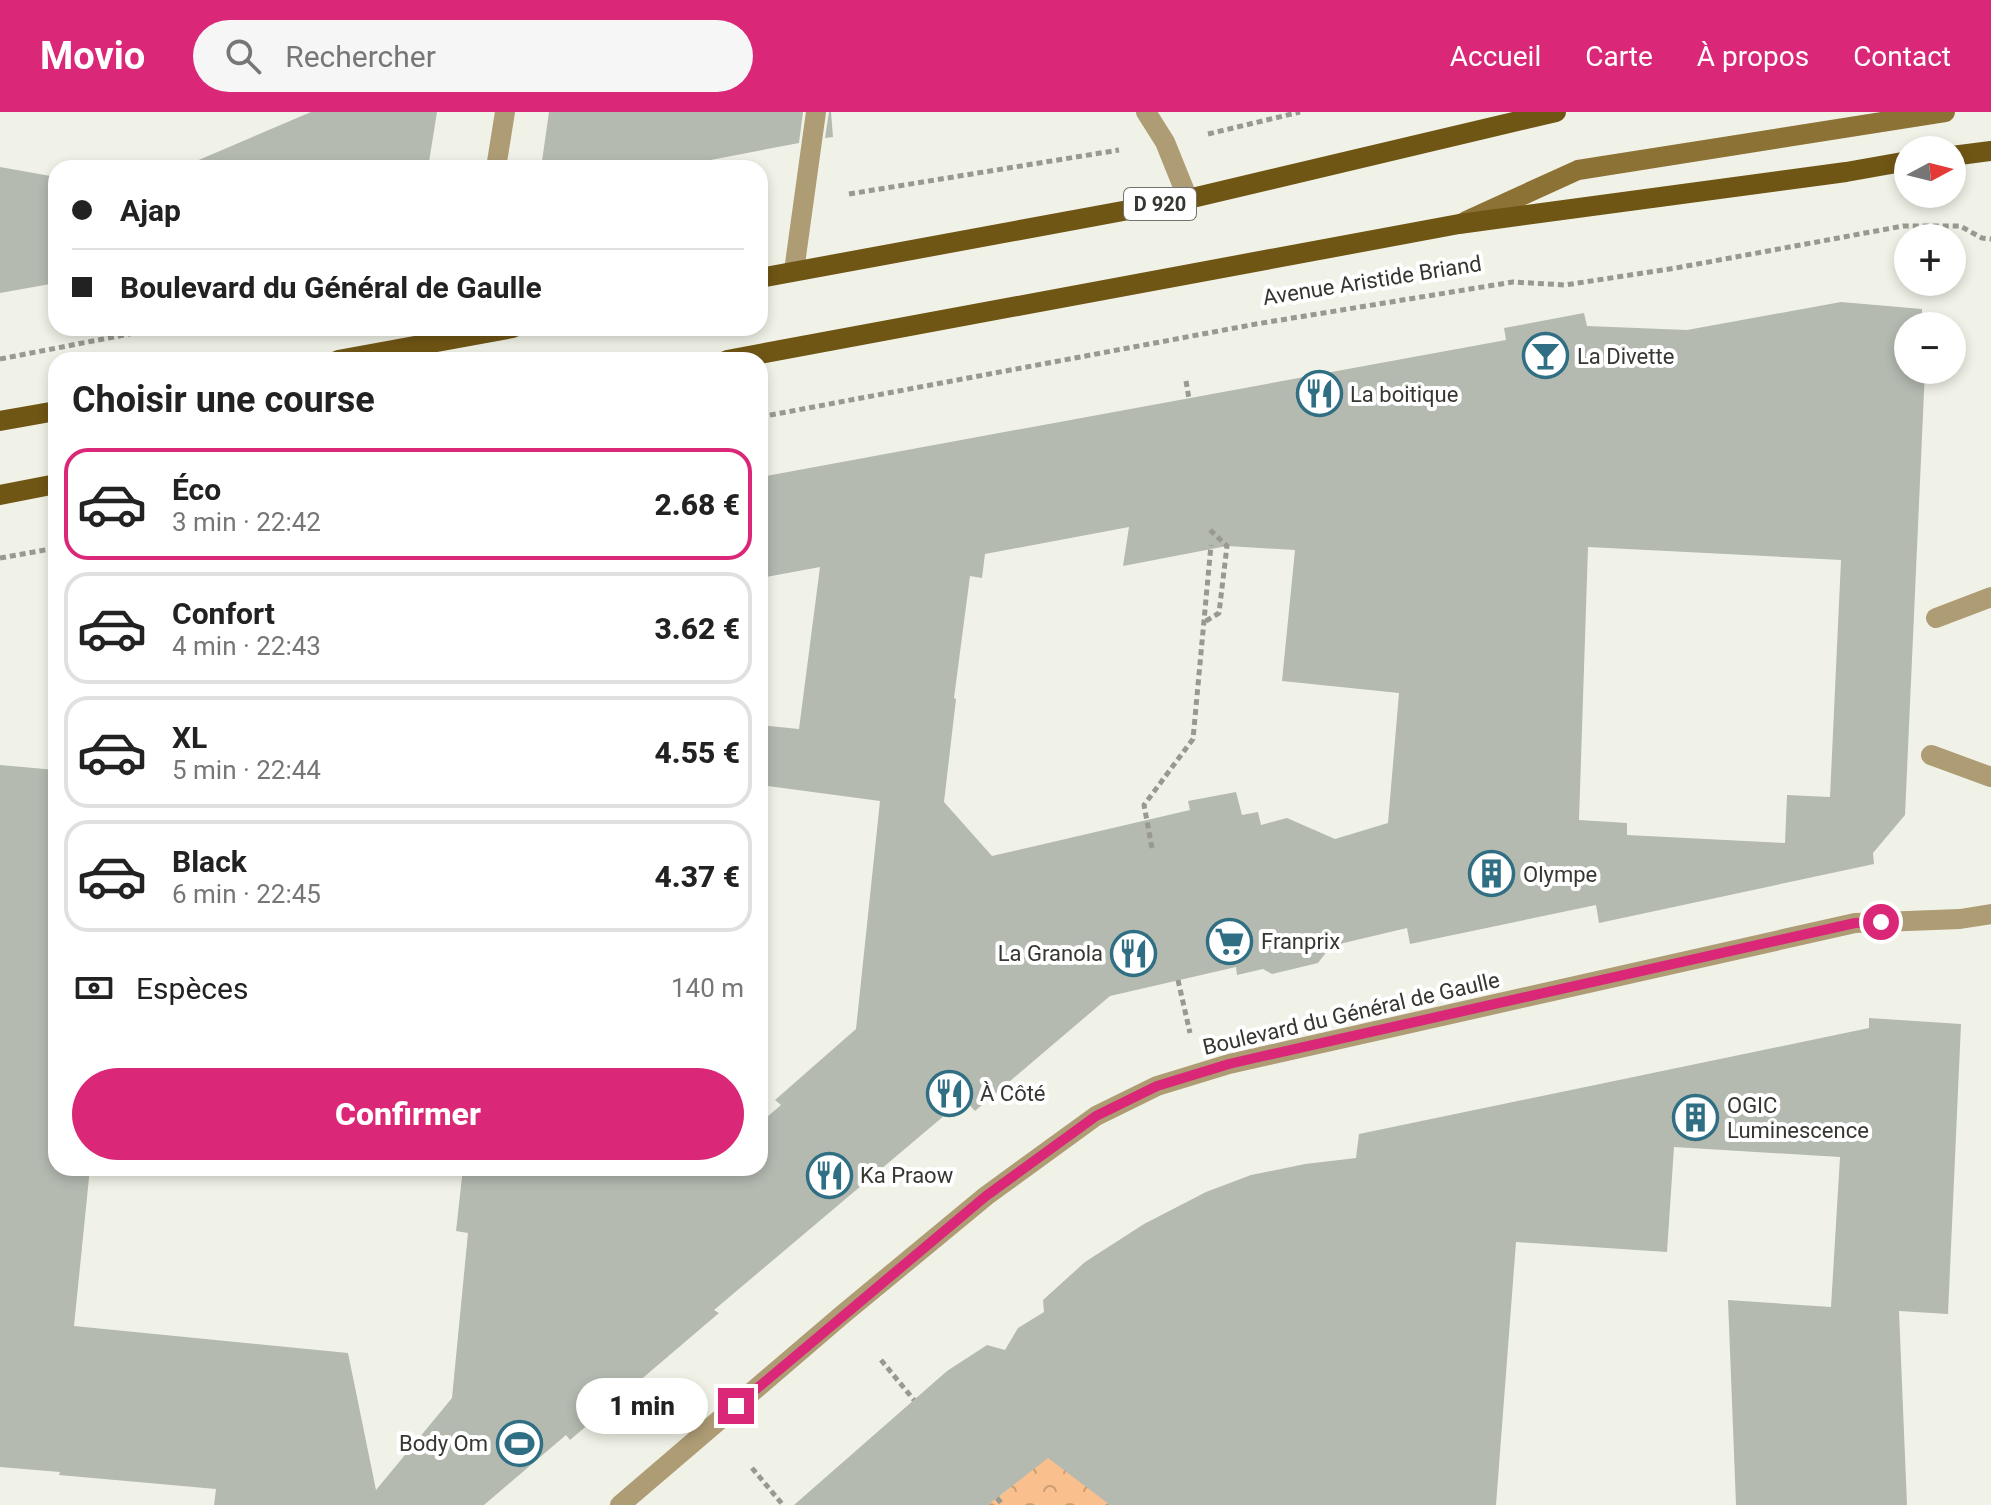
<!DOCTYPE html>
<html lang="fr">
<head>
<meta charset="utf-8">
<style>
  :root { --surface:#fff; --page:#f6f6f6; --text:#222; --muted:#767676; --line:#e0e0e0; --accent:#db2777 }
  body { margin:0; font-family:Roboto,sans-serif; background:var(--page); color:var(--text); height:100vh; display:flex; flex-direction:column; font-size:30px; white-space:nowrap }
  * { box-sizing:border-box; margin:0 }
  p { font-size:26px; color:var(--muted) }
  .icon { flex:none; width:44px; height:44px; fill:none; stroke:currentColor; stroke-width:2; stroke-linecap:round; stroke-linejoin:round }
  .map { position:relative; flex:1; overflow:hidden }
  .sheet { position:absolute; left:48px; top:240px; width:720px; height:824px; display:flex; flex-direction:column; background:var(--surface); border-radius:24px; box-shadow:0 4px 12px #0003 }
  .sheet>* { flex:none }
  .hud { position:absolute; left:48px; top:48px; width:720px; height:176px; border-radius:24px; box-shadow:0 4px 12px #0003; display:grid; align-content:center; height:176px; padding:0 24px; background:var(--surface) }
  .needle { width:52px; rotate:83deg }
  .tools { position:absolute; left:1894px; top:24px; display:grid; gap:16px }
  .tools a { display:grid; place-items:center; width:72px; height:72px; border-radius:50%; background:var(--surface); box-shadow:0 4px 12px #0003; font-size:40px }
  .end { position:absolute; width:36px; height:36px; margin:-18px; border:10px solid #db2777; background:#fff; box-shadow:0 0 0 4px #fff }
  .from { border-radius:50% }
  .bubble { position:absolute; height:56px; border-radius:28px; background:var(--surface); box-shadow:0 4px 12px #0003; font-size:26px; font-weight:800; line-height:56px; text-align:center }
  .hud b { display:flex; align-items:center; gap:28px; height:76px; font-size:30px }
  .hud b+b { border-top:2px solid var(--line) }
  .hud i { width:20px; height:20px; background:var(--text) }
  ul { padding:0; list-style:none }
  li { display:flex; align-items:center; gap:24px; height:112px; margin:0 16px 12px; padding:0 8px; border:4px solid var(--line); border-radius:24px }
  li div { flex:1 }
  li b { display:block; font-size:30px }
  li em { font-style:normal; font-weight:800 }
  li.selected { border-color:var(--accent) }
  li>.icon { width:72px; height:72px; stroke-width:1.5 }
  h2 { padding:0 24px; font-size:36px; line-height:96px }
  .pay { display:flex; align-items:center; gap:20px; height:88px; padding:0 24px; font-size:30px }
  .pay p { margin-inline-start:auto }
  .button { display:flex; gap:16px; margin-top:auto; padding:16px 24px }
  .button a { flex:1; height:92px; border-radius:48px; background:var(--accent); color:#fff; font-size:32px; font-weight:800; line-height:92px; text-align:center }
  header { display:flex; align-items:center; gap:48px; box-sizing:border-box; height:112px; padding:0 40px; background:var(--accent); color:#fff }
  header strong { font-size:38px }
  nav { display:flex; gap:44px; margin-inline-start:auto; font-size:28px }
  .search { width:560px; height:72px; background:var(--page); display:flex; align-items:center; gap:20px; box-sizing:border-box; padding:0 28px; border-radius:44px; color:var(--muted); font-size:30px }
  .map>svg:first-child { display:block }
  .forest { fill:url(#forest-crowns) }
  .building { fill:#b4bab0; fill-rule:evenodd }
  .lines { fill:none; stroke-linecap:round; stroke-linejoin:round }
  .path { stroke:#989991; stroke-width:5; stroke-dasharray:6 4; stroke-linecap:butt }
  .lane { stroke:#ae9c75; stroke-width:20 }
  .street { stroke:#ae9c75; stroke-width:20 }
  .secondary { stroke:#8d7235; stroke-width:20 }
  .primary { stroke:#705615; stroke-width:20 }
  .route { stroke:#db2777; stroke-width:10 }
  .labels { text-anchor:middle; stroke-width:8; stroke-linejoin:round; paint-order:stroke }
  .shield { fill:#fff; stroke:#727270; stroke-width:2 }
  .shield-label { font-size:20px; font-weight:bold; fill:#363632 }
  .street-label { font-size:22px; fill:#363632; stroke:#fff }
  .poi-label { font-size:22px; fill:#363632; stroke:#fff; text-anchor:start }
</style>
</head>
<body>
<header>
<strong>Movio</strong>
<div class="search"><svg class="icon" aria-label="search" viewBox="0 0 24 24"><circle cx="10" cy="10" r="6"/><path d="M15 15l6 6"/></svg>Rechercher</div>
<nav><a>Accueil</a><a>Carte</a><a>À propos</a><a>Contact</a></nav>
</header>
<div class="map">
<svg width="1991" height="1393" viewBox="0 0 1991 1393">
  <defs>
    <pattern id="forest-crowns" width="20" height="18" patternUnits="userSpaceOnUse" patternTransform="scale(2)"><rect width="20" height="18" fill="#f9c08d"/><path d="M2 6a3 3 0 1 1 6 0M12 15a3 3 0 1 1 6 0" fill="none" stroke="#ca9d74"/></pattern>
  </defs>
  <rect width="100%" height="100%" fill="#f1f2e7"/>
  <!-- forest -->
  <path class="forest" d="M1047 1334 1110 1393H988L1007 1378Z"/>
  <!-- building -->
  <g class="building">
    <path d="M311 0H437L428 56H180Z"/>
    <path d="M549 0H803L799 31 669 56H541Z"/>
    <path d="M829 0H831L833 25 825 26Z"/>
    <path d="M0 55 56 65V171L0 181Z"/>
    <path d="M1841 190 1922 197V210H1928V214H1908V258H1925L1905 703 1873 741 1874 752 1599 811 1596 793 1410 832 1407 816 1331 834 1318 851 1293 857 1272 862 1263 857 1237 863 1236 855 1110 884 975 999 964 987 714 1198 719 1201 570 1328 566 1323 484 1393H214L216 1377 59 1363 60 1360 0 1355V653L56 658V1056H90L74 1214 348 1241 376 1378 452 1286 468 1121 456 1119 463 1056H696L701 1061 707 1056H760V1011L781 993 775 988 856 917 880 689 760 673V613L799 617 820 455 760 466V365L1506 228 1504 216 1584 201 1587 214 1687 218ZM1129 415 1123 454 1227 434 1295 438 1282 569 1399 581 1388 711 1335 727 1287 706 1261 713 1258 700 1242 703 1236 680 1188 689 1190 698 992 744 944 690 956 587 954 586 970 464 982 466 985 442ZM1588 435 1841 448 1830 685 1787 683 1785 731 1627 723V711L1579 708Z"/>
    <path d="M1869 906 1961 912 1948 1202 1899 1199 1907 1393H1736L1728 1188 1831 1195 1840 1045 1674 1035 1667 1140 1516 1130 1496 1393H1110L1048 1346 988 1393H794L947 1259 987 1233 1005 1238 1018 1216 1044 1200 1043 1188 1085 1150 1144 1112 1206 1080 1251 1063 1305 1052 1356 1046 1359 1022 1869 916Z"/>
  </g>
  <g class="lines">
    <!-- path -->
    <g class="path">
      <path d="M1208 22 1300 0"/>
      <path d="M849 82 1119 38"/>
      <path d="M0 247 160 216"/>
      <path d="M1186 269 1189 287"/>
      <path d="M760 305 1256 212 1513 170 1565 173 1676 156 1903 114H1960L1982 126 1991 127"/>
      <path d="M0 446 56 436"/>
      <path d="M1206 509 1219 501 1227 434 1209 417"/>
      <path d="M1152 736 1144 693 1193 627 1211 433"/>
      <path d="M1178 868 1190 921"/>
      <path d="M881 1248 914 1288"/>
      <path d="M752 1356 783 1393"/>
      <path d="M997 1386 1003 1393"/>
    </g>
    <!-- lane -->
    <g class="lane">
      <path d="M1146 0 1165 30 1188 87"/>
      <path d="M794 159 816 0"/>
      <path d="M1936 506 1991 485"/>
      <path d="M1931 643 1991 665"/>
    </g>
    <!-- street -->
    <g class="street">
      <path d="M496 56 505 0"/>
      <path d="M620 1393 842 1203 986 1084 1096 1004 1157 974 1229 952 1855 811 1960 807 1991 802"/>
    </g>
    <!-- secondary -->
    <path class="secondary" d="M1466 109 1578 58 1945 0"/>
    <!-- primary -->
    <g class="primary">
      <path d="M1952 44 1991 39"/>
      <path d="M760 166 1188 87 1556 0"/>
      <path d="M338 248 513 216"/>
      <path d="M727 248 1459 112 1846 60 1908 49"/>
      <path d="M0 309 56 299"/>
      <path d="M0 383 56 372"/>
    </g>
  </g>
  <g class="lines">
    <!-- route -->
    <path class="route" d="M736 1294 986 1084 1096 1004 1157 974 1229 952 1259 945 1855 811 1881 810"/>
  </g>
  <!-- icons -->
  <defs>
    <symbol id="bar-ring" viewBox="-11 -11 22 22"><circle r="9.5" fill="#fff" stroke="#2f6e83" stroke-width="1.5"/><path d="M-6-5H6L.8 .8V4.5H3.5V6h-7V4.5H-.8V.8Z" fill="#2f6e83"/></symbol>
    <symbol id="restaurant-ring" viewBox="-11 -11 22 22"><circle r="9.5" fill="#fff" stroke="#2f6e83" stroke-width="1.5"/><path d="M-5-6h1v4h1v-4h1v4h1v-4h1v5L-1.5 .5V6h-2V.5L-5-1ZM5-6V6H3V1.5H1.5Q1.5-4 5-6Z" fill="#2f6e83"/></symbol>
    <symbol id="building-ring" viewBox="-11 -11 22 22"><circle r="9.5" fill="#fff" stroke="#2f6e83" stroke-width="1.5"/><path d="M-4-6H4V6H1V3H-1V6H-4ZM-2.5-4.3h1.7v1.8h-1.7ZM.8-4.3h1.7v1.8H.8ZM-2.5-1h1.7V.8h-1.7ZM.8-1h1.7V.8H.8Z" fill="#2f6e83"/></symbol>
    <symbol id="supermarket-ring" viewBox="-11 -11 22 22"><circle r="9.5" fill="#fff" stroke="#2f6e83" stroke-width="1.5"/><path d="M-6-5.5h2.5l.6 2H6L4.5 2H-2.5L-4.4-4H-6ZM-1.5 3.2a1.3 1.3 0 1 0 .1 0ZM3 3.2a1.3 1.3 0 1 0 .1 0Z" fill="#2f6e83"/></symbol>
    <symbol id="stadium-ring" viewBox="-11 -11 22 22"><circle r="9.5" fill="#fff" stroke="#2f6e83" stroke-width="1.5"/><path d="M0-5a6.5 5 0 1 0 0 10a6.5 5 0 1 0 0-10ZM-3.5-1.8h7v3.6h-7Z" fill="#2f6e83"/></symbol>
  </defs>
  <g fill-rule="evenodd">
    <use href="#bar-ring" x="1520" y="218" width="51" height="51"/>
    <use href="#restaurant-ring" x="1294" y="256" width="51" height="51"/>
    <use href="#building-ring" x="1466" y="736" width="51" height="51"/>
    <use href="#supermarket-ring" x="1204" y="804" width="51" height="51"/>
    <use href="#restaurant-ring" x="1108" y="816" width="51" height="51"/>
    <use href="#restaurant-ring" x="924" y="956" width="51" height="51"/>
    <use href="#building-ring" x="1670" y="980" width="51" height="51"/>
    <use href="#restaurant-ring" x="804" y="1038" width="51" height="51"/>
    <use href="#stadium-ring" x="494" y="1306" width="51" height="51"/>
  </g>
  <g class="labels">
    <!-- shield labels -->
    <rect class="shield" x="1124" y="76" width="72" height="32" rx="6"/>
    <g class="shield-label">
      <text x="1160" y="99">D 920</text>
    </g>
    <!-- street labels -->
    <g class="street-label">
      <text transform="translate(1372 168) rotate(-9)" y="8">Avenue Aristide Briand</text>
      <text transform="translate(1351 901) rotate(-13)" y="8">Boulevard du Général de Gaulle</text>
    </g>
    <!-- poi labels -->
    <g class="poi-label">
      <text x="1577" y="252">La Divette</text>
      <text x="1350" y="290">La boitique</text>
      <text x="1523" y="770">Olympe</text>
      <text x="1261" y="837">Franprix</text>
      <text x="1103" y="849" text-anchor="end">La Granola</text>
      <text x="980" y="989">À Côté</text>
      <text x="1727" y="1001">OGIC<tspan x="1727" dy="25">Luminescence</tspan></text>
      <text x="860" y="1071">Ka Praow</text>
      <text x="488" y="1339" text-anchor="end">Body Om</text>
    </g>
  </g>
</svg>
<div class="tools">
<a><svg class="needle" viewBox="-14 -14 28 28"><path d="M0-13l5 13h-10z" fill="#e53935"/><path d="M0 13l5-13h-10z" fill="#767676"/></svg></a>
<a>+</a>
<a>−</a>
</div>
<i class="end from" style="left:1881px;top:810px"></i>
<i class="end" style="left:736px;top:1294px"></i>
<div class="bubble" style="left:576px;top:1266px;width:132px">1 min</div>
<div class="hud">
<b><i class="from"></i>Ajap</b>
<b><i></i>Boulevard du Général de Gaulle</b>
</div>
<section class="sheet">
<h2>Choisir une course</h2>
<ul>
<li class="selected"><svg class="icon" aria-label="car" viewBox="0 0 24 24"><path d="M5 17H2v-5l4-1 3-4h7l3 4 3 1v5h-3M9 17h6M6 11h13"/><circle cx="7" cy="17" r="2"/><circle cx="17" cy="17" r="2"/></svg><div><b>Éco</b><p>3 min · 22:42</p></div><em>2.68 €</em></li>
<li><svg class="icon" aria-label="car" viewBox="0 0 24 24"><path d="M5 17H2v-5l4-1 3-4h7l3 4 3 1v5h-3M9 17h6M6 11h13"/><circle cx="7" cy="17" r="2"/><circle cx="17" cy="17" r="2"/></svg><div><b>Confort</b><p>4 min · 22:43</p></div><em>3.62 €</em></li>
<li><svg class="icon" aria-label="car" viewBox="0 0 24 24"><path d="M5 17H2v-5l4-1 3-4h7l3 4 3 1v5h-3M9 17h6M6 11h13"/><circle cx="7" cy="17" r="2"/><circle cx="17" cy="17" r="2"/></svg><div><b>XL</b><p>5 min · 22:44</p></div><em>4.55 €</em></li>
<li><svg class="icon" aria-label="car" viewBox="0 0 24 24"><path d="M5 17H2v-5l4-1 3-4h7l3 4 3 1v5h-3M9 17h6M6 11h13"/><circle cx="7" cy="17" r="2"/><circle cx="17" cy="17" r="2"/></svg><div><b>Black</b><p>6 min · 22:45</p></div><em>4.37 €</em></li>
</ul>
<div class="pay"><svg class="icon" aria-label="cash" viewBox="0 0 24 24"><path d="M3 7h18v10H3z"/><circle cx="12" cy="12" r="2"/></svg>Espèces<p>140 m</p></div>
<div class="button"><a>Confirmer</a></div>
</section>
</div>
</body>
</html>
